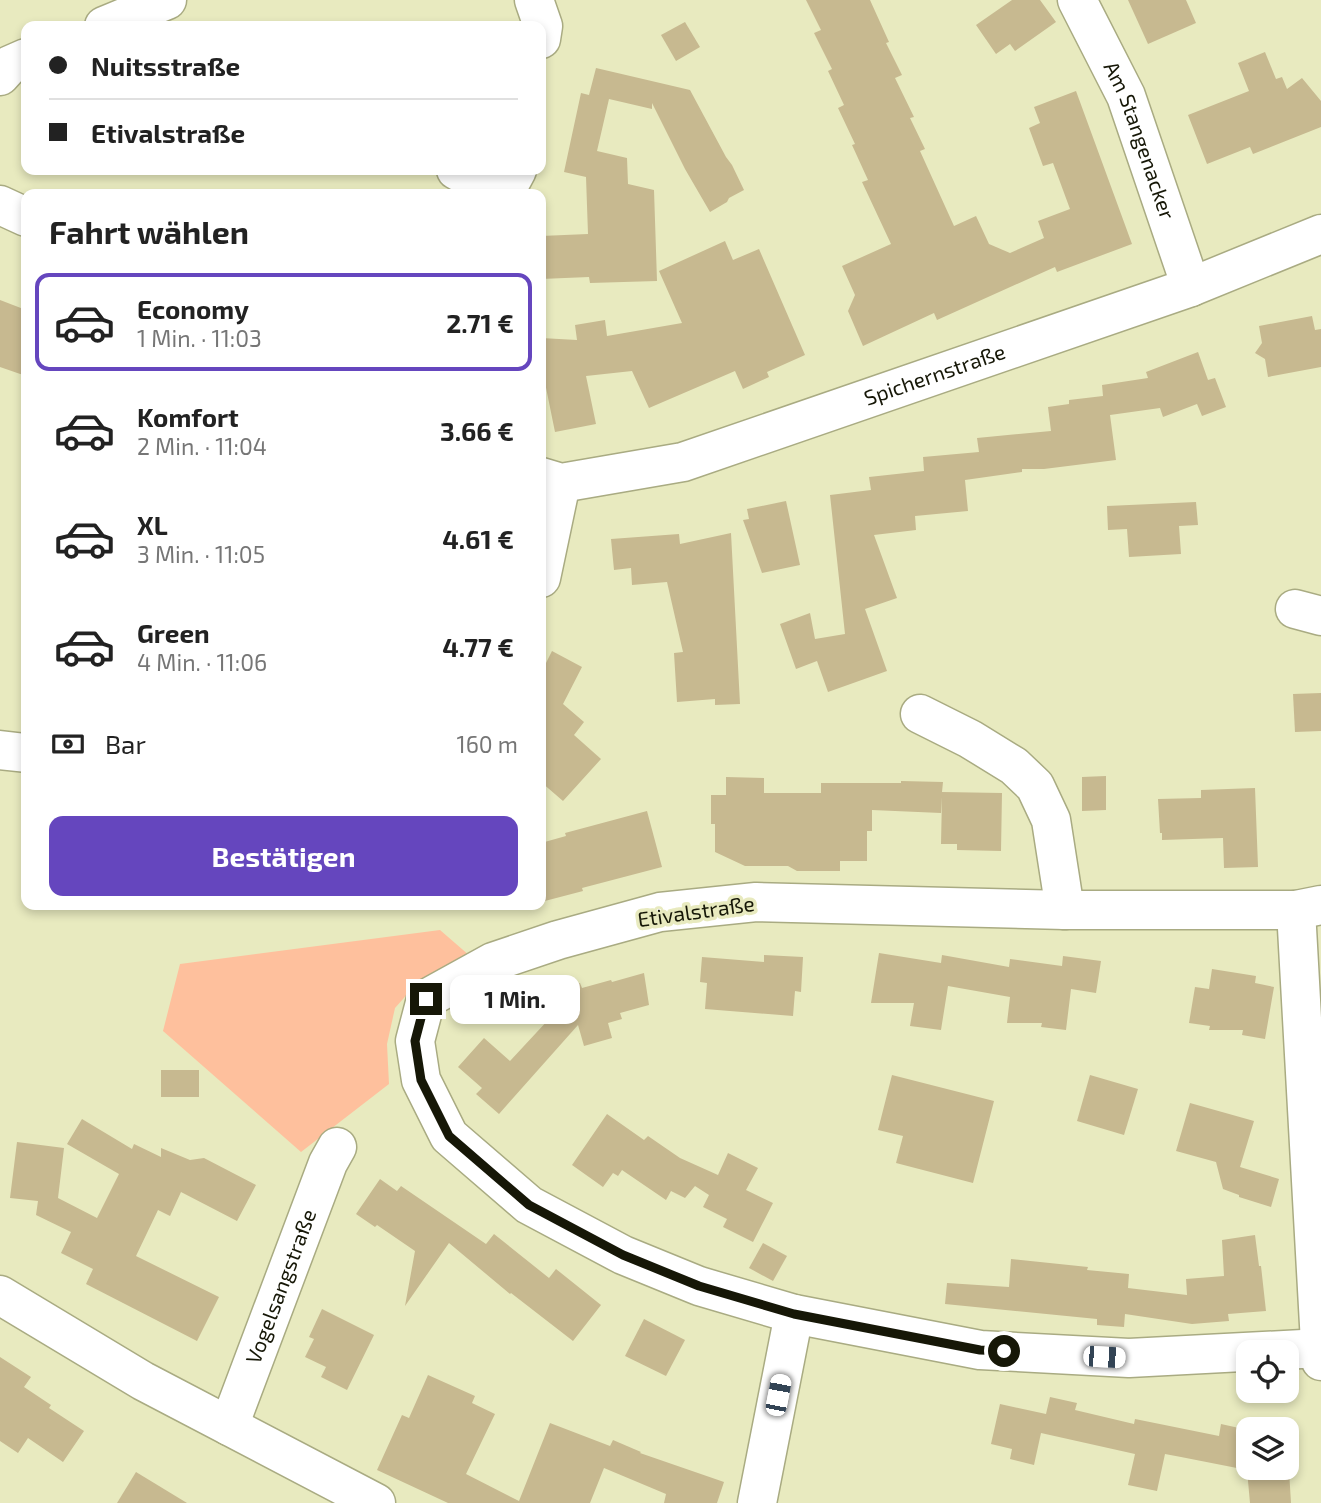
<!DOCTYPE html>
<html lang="de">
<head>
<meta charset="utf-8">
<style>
  :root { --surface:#fff; --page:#f2f2f2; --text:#222; --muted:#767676; --line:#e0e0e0; --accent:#6546be }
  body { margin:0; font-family:"Exo 2",sans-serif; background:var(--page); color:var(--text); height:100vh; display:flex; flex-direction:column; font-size:26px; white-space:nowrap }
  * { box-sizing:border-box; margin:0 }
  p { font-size:23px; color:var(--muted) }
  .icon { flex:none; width:38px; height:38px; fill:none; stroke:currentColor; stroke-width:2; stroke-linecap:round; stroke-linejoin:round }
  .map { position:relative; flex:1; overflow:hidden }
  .panel { position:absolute; left:21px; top:189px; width:525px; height:721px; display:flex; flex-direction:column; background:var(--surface); border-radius:14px; box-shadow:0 4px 10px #0003 }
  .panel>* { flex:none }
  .hud { position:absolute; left:21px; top:21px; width:525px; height:154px; border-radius:14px; box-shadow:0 4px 10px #0003; display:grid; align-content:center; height:154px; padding:0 28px; background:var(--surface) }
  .controls { position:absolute; left:1236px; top:1340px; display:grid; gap:14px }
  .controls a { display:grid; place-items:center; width:63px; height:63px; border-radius:14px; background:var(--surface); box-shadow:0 4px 10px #0003; font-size:35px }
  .end { position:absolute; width:32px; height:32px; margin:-16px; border:9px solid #161707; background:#fff; box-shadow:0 0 0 4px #fff }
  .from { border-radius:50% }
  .bubble { position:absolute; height:49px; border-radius:14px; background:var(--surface); box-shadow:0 4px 10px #0003; font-size:23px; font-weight:700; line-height:49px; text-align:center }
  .car { position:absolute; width:21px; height:42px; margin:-21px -10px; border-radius:9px; box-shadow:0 0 5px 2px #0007; background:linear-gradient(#fff 24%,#345 0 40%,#fff 0 76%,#345 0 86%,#fff 0) }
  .hud b { display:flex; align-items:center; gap:24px; height:66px; font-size:26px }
  .hud b+b { border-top:2px solid var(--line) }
  .hud i { width:18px; height:18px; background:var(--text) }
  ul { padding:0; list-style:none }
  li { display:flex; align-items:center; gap:21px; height:98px; margin:0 14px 10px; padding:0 14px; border:4px solid transparent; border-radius:14px }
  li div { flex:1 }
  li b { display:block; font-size:26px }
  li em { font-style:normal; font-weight:700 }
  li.current { border-color:var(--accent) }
  li>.icon { width:63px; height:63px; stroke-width:1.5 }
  h2 { padding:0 28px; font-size:32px; line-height:84px }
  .pay { display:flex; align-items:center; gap:18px; height:77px; padding:0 28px; font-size:26px }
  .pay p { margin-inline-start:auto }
  .primary-button { display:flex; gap:14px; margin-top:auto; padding:14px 28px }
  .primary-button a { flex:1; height:80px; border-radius:14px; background:var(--accent); color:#fff; font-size:28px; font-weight:700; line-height:80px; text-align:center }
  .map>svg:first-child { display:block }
  .green { fill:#fec09d }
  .building { fill:#c7b990 }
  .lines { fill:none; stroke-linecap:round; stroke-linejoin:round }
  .minor-casing { stroke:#a9ab82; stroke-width:41 }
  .minor { stroke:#fff; stroke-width:38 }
  .route { stroke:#161707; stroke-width:9 }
  .labels { text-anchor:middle; stroke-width:7; stroke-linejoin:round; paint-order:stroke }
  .street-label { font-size:21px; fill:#161707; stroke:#e8eabf }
</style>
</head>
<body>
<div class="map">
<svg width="1321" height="1503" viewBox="0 0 1321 1503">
  <rect width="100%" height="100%" fill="#e8eabf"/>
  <!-- green -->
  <path class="green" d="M440 930 470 956 419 981 395 1008 387 1044 389 1084 301 1152 163 1031 180 964Z"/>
  <!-- building -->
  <g class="building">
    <path d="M806 0H870L889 42 886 43 902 75 895 78 914 117 910 118 925 149 920 151 954 226 976 216 989 244 1010 253 1044 238 1038 221 1070 209 1053 163 1043 166 1029 128 1040 123 1034 107 1076 91 1132 244 1057 272 1055 267 937 320 934 313 863 346 848 311 855 295 842 266 891 244 862 182 868 180 852 145 855 144 838 108 844 105 828 71 832 69 814 33 821 30Z"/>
    <path d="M1012 0H1040L1056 22 1015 51 1010 44 996 54 976 25Z"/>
    <path d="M1128 0H1186L1196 23 1148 44Z"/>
    <path d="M685 22 700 47 676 61 661 35Z"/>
    <path d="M1265 52 1276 79 1282 77 1287 89 1302 78 1321 101V127L1253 154 1250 147 1207 164 1188 115 1249 91 1238 63Z"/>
    <path d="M596 68 690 90 726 157 732 165 744 190 729 198 727 202 710 212 685 169 652 103V109L609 99 597 151 627 158 628 184 654 190 657 281 590 283 589 277 541 279V236L588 234 586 177 564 172 581 93 589 95Z"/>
    <path d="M725 241 733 260 759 249 805 355 767 372 769 377 743 389 735 371 649 408 632 371 586 376 596 424 555 432 541 363V338L577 340 575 325 605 320 607 336 682 323 659 271Z"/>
    <path d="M0 300 26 310V376L0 367Z"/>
    <path d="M1312 316 1315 330 1321 329V367L1268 377 1265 359 1255 353 1262 343 1259 326Z"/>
    <path d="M1198 352 1208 380 1215 378 1226 407 1202 416 1197 404 1163 417 1160 408 1110 415 1116 460 1044 469H1022V472L965 480 968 511 915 516 916 530 874 535 897 598 865 609 887 671 828 692 817 661 796 669 780 624 810 613 815 639 845 634 830 495 871 490 869 477 924 471 923 457 979 452 977 438 1051 431 1048 407 1069 404V400L1103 396 1102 385 1148 378 1146 372Z"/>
    <path d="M786 501 800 565 762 573 743 520 749 519 747 509Z"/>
    <path d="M1196 502 1198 525 1179 526 1181 554 1129 557 1127 529 1108 530 1107 506Z"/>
    <path d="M731 533 740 704 715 705V699L677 702 674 653 683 652 667 582 632 585 631 568 614 570 611 539 679 534 680 544Z"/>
    <path d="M552 651 582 667 563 704 584 722 574 735 601 759 563 801 541 782V673Z"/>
    <path d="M1321 693V731L1295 732 1293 694Z"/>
    <path d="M1106 776V810L1082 811V777Z"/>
    <path d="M726 777 764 778V793H821V783H901V781L943 782 942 792 1002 793 1001 851 957 850V844H941L942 797 941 813 872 810V831H867V861H840V871H797L788 866H745L715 852V824H711V795H726Z"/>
    <path d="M1255 788 1258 867 1224 868 1223 838 1162 840V833H1160L1158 799 1201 798V790Z"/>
    <path d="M647 811 662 867 582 888 583 891 541 902V843L566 836 565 833Z"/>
    <path d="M879 953 941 963 942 955 1009 967 1010 959 1062 966 1063 956 1101 961 1096 993 1071 989 1066 1030 1041 1027 1042 1023H1007L1010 997 948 986 941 1030 910 1026 914 1003H871Z"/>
    <path d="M764 955 803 957 801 992 795 991 793 1016 705 1009 707 983 700 982 702 957 764 962Z"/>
    <path d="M1212 969 1256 976 1255 983 1274 987 1265 1039 1242 1035 1243 1030H1209L1210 1026 1189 1023 1195 987 1209 989Z"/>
    <path d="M644 973 649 1005 620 1013 622 1019 608 1023 612 1038 584 1046 578 1025 499 1114 476 1094 482 1088 458 1067 484 1038 510 1061 549 1019 545 1005 554 990 580 983 582 988 611 980 612 982Z"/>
    <rect x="161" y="1070" width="38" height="27"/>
    <path d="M892 1075 994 1101 973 1183 896 1163 903 1136 878 1130Z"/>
    <path d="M1090 1075 1138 1089 1124 1135 1077 1121Z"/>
    <path d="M1190 1103 1254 1121 1240 1167 1279 1179 1271 1207 1239 1197V1195L1223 1189 1216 1162 1176 1151Z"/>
    <path d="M607 1114 644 1140 648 1136 680 1158 718 1175 728 1153 758 1168 746 1190 773 1203 753 1242 723 1227 727 1219 703 1207 709 1195 695 1186 685 1198 671 1191 666 1200 622 1170 618 1176 613 1173 603 1187 572 1165Z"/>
    <path d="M82 1119 132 1149 134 1144 161 1157V1148L190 1160 204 1158 256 1185 237 1221 181 1192 170 1216 158 1210 136 1256 219 1297 197 1341 86 1284 93 1269 61 1253 71 1232 36 1215 38 1201 10 1198 17 1142 64 1148 58 1198 97 1218 119 1174 67 1144Z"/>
    <path d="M380 1179 397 1191 401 1186 486 1244 494 1234 549 1278 556 1269 601 1305 573 1341 511 1293 510 1294 449 1243 405 1306 415 1251 377 1225 375 1227 356 1214Z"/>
    <path d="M1255 1235 1259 1266H1261L1266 1311 1228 1314 1229 1321 1192 1324 1125 1314 1124 1327 1097 1325V1319L945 1304 947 1283 1009 1287 1011 1259 1088 1267 1087 1270 1129 1274 1128 1288 1187 1295 1186 1279 1224 1276 1222 1240Z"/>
    <path d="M763 1243 787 1256 773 1281 749 1268Z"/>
    <path d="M322 1309 374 1335 347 1390 321 1377 326 1367 305 1357 314 1339 309 1337Z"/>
    <path d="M644 1319 685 1340 666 1376 625 1356Z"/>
    <path d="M0 1357 31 1377 24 1387 51 1405 49 1408 84 1431 63 1462 28 1438 18 1453 0 1441Z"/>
    <path d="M428 1375 475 1396 472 1403 495 1414 466 1474 519 1501 550 1423 610 1446 613 1440 641 1452 640 1453 724 1482 717 1503H664L666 1494 604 1468 590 1503H448L377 1470 402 1415 409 1418Z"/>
    <path d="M1050 1397 1077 1403 1075 1410 1134 1424 1135 1419 1219 1436 1221 1424 1248 1430V1468H1286L1287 1438 1291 1503H1250L1247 1470 1181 1457 1165 1454 1157 1491 1128 1485 1135 1454 1041 1433 1034 1465 1010 1459 1012 1449 991 1444 1000 1404 1046 1414Z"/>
    <path d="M136 1472 187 1503H117Z"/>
  </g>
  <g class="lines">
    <defs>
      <g id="minor">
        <path d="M534 0 543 26 541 39"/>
        <path id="s1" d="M1077 0 1126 96 1191 287"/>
        <path d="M104 26 167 0"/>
        <path d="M0 76 10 65 26 58"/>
        <path d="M456 170 479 183 509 185 517 170"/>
        <path d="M0 205 26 217"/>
        <path id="s2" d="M541 477 561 483 683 462 1191 287 1321 234"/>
        <path d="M541 578 561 483"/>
        <path d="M1295 609 1321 616"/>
        <path d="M920 714 970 739 1014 766 1035 786 1051 820 1065 910"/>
        <path d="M0 750 26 753"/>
        <path d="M1321 905 1296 910H1065L756 902 660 912 558 940 493 962 426 999 415 1041 421 1080 449 1136 529 1205 623 1255 699 1286 794 1314 980 1350 1129 1358 1321 1348"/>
        <path d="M1296 910 1321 1361"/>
        <path d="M0 1295 143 1381 376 1503"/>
        <path id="s3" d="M229 1426 328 1163 337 1147"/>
        <path d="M757 1503 794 1314"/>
      </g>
    </defs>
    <!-- minor casing -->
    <use href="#minor" class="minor-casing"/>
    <!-- minor -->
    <use href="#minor" class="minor"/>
  </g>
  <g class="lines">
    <!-- route -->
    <path class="route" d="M426 999 415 1041 421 1080 449 1136 529 1205 623 1255 699 1286 794 1314 980 1350 1004 1351"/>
  </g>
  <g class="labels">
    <!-- street labels -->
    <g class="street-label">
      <text dy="7" stroke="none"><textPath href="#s1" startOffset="154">Am Stangenacker</textPath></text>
      <text dy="7" stroke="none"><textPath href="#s2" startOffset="411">Spichernstraße</textPath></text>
      <text transform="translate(696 912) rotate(-8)" y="7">Etivalstraße</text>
      <text dy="7" stroke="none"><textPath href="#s3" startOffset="149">Vogelsangstraße</textPath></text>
    </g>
  </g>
</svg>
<div class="controls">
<a><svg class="icon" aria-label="locate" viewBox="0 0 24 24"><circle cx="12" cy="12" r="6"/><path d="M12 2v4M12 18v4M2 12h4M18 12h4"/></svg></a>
<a><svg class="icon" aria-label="layers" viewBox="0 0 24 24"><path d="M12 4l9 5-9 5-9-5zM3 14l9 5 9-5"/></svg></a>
</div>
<i class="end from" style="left:1004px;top:1351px"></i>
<i class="end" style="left:426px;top:999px"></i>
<div class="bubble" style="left:450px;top:975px;width:130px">1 Min.</div>
<i class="car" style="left:1104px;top:1357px;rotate:93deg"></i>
<i class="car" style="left:778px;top:1395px;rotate:11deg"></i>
<div class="hud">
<b><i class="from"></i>Nuitsstraße</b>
<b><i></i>Etivalstraße</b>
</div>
<section class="panel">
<h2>Fahrt wählen</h2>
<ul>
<li class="current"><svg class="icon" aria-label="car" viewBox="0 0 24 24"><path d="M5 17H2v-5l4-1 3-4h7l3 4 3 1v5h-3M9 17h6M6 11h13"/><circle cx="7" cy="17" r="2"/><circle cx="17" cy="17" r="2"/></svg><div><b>Economy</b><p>1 Min. · 11:03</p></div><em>2.71 €</em></li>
<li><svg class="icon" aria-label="car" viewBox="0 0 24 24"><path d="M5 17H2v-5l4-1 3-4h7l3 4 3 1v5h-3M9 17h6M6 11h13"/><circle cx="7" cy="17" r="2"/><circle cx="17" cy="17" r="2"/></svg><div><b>Komfort</b><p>2 Min. · 11:04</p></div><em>3.66 €</em></li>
<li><svg class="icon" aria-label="car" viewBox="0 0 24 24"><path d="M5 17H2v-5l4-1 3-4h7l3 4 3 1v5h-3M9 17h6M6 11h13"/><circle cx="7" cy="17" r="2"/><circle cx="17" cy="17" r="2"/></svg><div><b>XL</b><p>3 Min. · 11:05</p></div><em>4.61 €</em></li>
<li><svg class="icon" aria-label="car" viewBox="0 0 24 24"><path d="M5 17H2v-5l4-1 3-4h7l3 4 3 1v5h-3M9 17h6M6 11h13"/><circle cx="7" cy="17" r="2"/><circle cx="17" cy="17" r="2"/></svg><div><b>Green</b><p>4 Min. · 11:06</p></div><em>4.77 €</em></li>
</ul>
<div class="pay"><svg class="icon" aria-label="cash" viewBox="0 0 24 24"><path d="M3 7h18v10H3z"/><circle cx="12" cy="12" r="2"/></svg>Bar<p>160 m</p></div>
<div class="primary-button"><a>Bestätigen</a></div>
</section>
</div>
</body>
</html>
